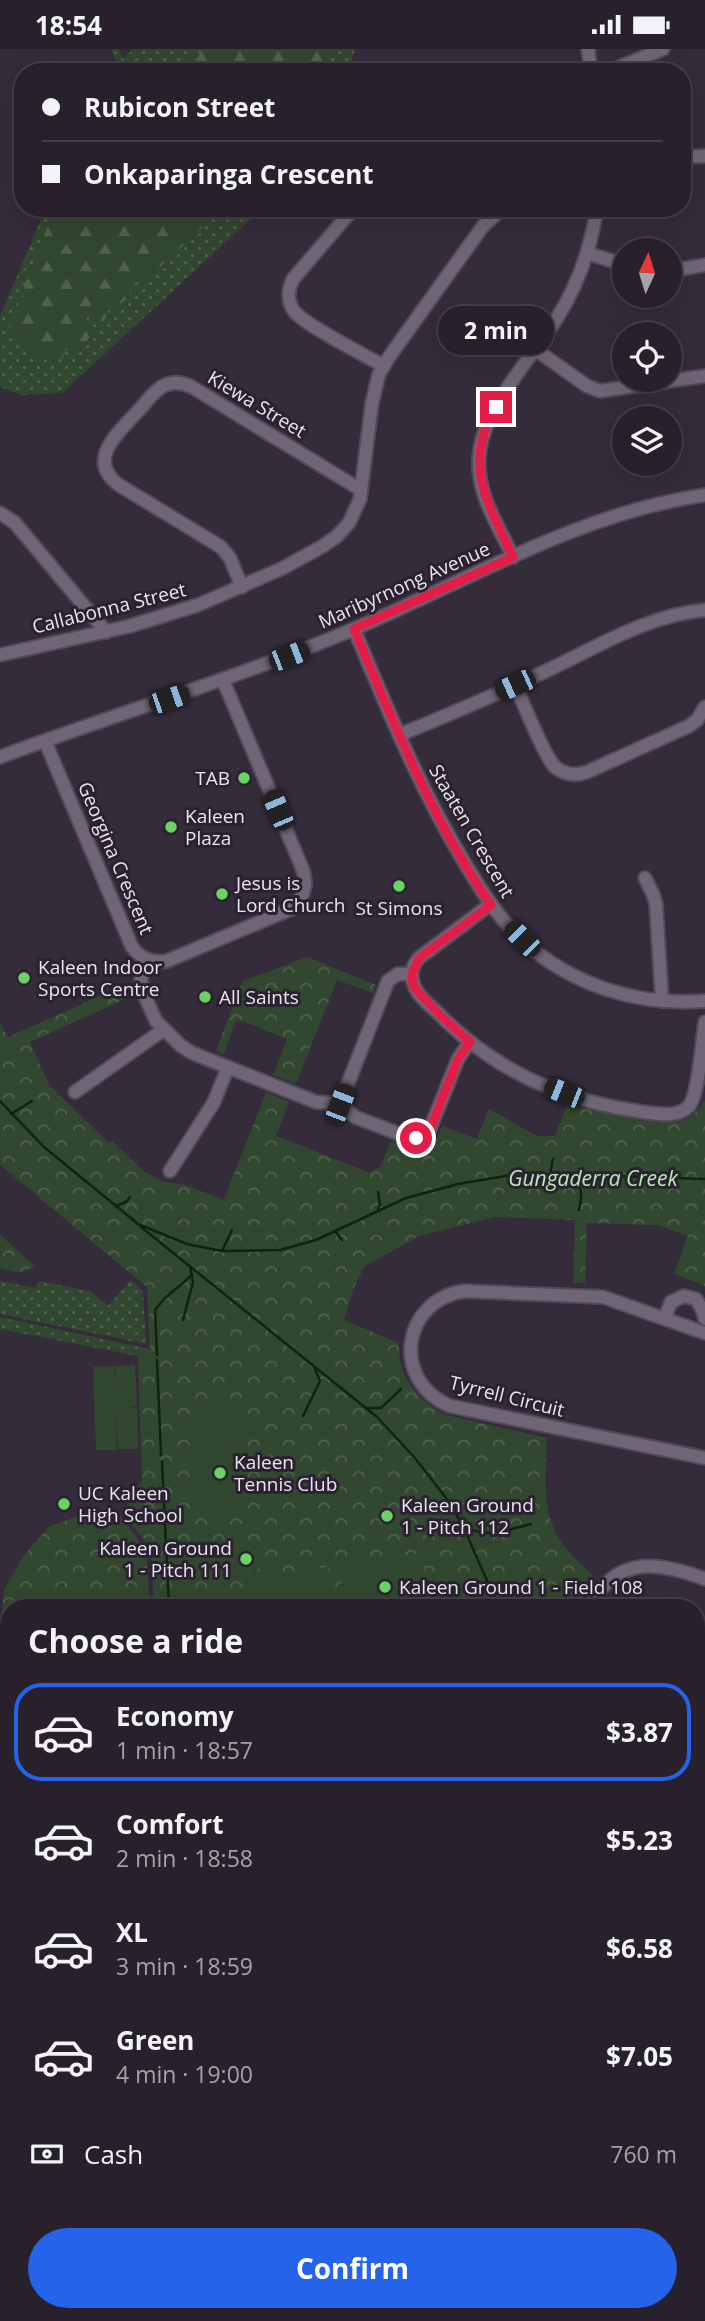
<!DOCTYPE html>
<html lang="en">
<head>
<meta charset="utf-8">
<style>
  :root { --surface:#28212c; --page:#342e38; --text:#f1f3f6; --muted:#a5a3a9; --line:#443e48; --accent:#2563eb }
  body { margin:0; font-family:"Open Sans",sans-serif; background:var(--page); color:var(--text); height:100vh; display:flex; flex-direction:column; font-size:26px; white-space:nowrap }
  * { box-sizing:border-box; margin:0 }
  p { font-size:23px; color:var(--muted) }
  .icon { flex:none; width:38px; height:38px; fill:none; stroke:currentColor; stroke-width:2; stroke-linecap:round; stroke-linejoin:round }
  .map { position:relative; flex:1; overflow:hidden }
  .side { position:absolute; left:0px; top:1550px; width:705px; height:723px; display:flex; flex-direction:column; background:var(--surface); border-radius:28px 28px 0 0; box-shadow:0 7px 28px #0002,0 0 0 2px var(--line) }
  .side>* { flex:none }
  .banner { position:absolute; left:14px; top:14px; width:677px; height:154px; border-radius:28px; box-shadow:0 7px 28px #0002,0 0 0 2px var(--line); display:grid; align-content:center; height:154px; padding:0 28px; background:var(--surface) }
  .needle { width:46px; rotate:4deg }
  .fabs { position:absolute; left:612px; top:189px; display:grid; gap:14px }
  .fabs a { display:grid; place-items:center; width:70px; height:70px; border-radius:50%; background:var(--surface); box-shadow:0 7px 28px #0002,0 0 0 2px var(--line); font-size:35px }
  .end { position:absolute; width:32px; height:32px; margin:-16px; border:9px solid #e11d48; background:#fff; box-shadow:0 0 0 4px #fff }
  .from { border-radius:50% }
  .bubble { position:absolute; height:49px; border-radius:24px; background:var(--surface); box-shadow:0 7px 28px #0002,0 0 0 2px var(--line); font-size:23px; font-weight:700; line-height:49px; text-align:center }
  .car { position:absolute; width:21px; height:42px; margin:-21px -10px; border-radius:9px; box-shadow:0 0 5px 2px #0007; background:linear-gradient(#222 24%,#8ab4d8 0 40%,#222 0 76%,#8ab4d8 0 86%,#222 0) }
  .banner b { display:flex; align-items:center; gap:24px; height:66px; font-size:26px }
  .banner b+b { border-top:2px solid var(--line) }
  .banner i { width:18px; height:18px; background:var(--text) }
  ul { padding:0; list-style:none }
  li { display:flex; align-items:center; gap:21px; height:98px; margin:0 14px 10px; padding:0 14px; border:4px solid transparent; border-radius:28px }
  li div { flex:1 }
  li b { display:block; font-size:26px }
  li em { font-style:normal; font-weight:700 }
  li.active { border-color:var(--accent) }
  li>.icon { width:63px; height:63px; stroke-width:1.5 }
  h2 { padding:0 28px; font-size:32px; line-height:84px }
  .pay { display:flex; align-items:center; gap:18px; height:77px; padding:0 28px; font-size:26px }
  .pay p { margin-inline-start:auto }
  .action { display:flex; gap:14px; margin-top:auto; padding:14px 28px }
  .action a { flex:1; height:80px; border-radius:42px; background:var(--accent); color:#fff; font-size:28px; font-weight:700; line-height:80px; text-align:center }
  .status { display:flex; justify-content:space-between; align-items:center; height:49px; padding:0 35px; background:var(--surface); direction:ltr }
  .status svg { height:19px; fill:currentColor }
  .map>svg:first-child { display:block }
  .grass { fill:url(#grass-dots) }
  .forest { fill:url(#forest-firs) }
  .park { fill:url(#park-crowns) }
  .pitch { fill:#32472f }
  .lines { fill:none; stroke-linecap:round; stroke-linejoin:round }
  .stream { stroke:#0b2609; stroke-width:2.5 }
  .minor-casing { stroke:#524a57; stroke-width:16 }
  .minor { stroke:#706576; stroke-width:12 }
  .route { stroke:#e11d48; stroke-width:9 }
  .poi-dot { fill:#6bd363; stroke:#2b2231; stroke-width:2.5 }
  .labels { text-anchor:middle; stroke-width:6; stroke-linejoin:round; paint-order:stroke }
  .street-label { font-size:19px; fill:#e9e4ed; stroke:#2b2231 }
  .poi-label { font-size:19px; fill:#e9e4ed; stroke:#2b2231; text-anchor:start }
  .water-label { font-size:21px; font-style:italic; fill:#b8ebb3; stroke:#2b2231 }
</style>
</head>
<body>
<div class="status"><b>18:54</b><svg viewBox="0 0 49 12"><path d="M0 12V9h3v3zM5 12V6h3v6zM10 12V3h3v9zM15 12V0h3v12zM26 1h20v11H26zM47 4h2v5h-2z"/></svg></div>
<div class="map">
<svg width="705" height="2272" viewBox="0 0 705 2272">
  <defs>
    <pattern id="grass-dots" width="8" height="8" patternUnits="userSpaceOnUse" patternTransform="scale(1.75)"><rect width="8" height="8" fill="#32472f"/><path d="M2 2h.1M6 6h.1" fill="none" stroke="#50614d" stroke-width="1.8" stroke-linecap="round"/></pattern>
    <pattern id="forest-firs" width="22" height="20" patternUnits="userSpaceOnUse" patternTransform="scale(1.75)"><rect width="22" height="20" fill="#32472f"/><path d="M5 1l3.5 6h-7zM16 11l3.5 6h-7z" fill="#50614d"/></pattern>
    <pattern id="park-crowns" width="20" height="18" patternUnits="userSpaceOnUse" patternTransform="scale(1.75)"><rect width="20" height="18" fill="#32472f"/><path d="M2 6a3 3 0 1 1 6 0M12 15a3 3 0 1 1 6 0" fill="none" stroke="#50614d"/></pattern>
  </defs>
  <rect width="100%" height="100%" fill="#352c3b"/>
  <!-- grass -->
  <g class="grass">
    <path d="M111 0H119L123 10 133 0H355L349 23H110L117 16Z"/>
    <path d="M46 159H263L62 344 21 346 0 338V267Z"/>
    <path d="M131 1231 143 1242 146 1295 0 1265V1232L35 1239 39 1232 90 1242 108 1257Z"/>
    <path d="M0 1268 150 1300 138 1307 0 1280Z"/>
  </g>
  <!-- forest -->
  <g class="forest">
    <path d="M202 0H333L321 23H174L182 7H198Z"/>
    <path d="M67 159H153L161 165 175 163 180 159H219L201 180 148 229 135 231 116 225 118 231 129 236 131 246 119 256 109 259 104 272 97 273 90 261 86 271 91 278V287L80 299 64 302 63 309 48 312C31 302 0 287 13 262 17 255 23 250 27 244L24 237 49 175Z"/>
  </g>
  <!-- park -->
  <g class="park">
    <path d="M307 908 376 936 373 944 337 931 296 1035 273 1026 287 990 237 970 223 1006 216 1001 243 932Z"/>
    <path d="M129 934 134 946 30 993 49 1036 109 1094 112 1092 145 1123 164 1133 183 1135 224 1151 266 1043 289 1053 276 1087 368 1123 380 1118 391 1092C421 1102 429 1112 442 1077L477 1090 489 1060 537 1087H555L567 1056C593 1061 657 1078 681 1072 693 1069 697 1060 705 1052V1237L674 1225 688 1187 658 1176 587 1174 585 1234H573L575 1171 495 1168 419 1187 365 1217 353 1240 344 1271 399 1294C397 1328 418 1351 446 1366L547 1389C546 1426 540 1466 564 1497 573 1509 585 1519 596 1529L579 1554 578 1559H154L151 1499 126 1468 130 1441 142 1433 138 1307 150 1299 147 1238 0 1116V974L8 988Z"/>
    <path d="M0 1186 34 1216C24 1227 13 1222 0 1219Z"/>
    <path d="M112 1456 146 1501 150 1559H9V1631L0 1623V1586L4 1540 25 1505 50 1477Z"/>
    <path d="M697 1913 705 1915V2182L697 2223Z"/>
    <path d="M244 2265V2264L688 2265 686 2272H410L373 2265 358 2272H244Z"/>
  </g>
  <!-- pitch -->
  <g class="pitch">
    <path d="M135 1316 137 1357 127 1358 137 1359 138 1400H118L116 1358 117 1401H96L93 1318 114 1317 115 1341V1317Z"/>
    <path d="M242 1353 248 1464 211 1466 209 1448H195L190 1355Z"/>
    <path d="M255 1497 260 1519 238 1524 233 1501Z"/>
    <path d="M422 1504 430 1559H346L339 1517Z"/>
    <path d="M328 1518 334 1559H250L245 1531Z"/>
  </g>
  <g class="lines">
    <!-- stream -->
    <g class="stream">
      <path d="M0 1052 44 1098 138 1175 187 1195 222 1202 280 1201 316 1191 406 1149 458 1135 512 1126 550 1125 705 1130"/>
      <path d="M11 1065 32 1052"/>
      <path d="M550 1124 553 1110"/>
      <path d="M570 1127C584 1136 582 1147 579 1161"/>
      <path d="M378 1143 380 1156 378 1160"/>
      <path d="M116 1157 126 1153 130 1148"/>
      <path d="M141 1178 377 1368 414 1408 447 1450 463 1477 499 1559"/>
      <path d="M335 1182 342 1191"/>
      <path d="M222 1202 232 1181"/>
      <path d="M183 1271 193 1233 190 1217"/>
      <path d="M157 1306 155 1261 164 1250 192 1226"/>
      <path d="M157 1311 161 1406"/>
      <path d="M366 1359H381L401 1340"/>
      <path d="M303 1367 320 1332 315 1320"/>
      <path d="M162 1412 169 1559"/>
      <path d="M464 1477C487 1491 506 1481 531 1475"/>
      <path d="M497 1552 506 1559"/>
      <path d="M696 1981 705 1974"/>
      <path d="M696 1993 705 1997"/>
      <path d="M610 2272 611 2264"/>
    </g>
    <defs>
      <g id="minor">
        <path d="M588 0 591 23"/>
        <path d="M608 23 663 0"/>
        <path d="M682 108 705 107"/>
        <path d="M354 159 293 230C288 240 287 252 294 262 303 275 366 307 384 317"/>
        <path d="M587 204 625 216"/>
        <path d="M670 222 705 216"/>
        <path d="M536 301 587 337 600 342 705 327"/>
        <path d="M0 464 15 474 106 583"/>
        <path d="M513 508C500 480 480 450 479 418 476 365 530 312 557 269 578 236 591 198 597 159"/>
        <path d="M242 538 230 509 221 498 119 436C85 411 119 383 137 363 146 354 154 341 165 336 175 332 184 334 192 338L361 441"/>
        <path d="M354 580C387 659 419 738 463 811 480 840 498 869 523 892 573 937 638 957 705 952"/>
        <path d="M0 606 130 577 198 556 283 519 323 497 337 487 349 474 360 450 372 354 379 325 389 308 483 177 503 159"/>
        <path d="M515 636C523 653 544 707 555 718 565 726 576 727 587 723L689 677 697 671 705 658"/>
        <path d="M399 686C448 666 498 645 546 622 597 598 648 566 705 561"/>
        <path d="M45 692 132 898C141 910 152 914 167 912L291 860C304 849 308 837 303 821L223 631"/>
        <path d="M0 708C118 664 238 629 354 580 470 531 579 464 705 446"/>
        <path d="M645 829 653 845 656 855 662 952"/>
        <path d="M491 855 419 909C413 916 410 924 413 933 416 945 427 954 436 962 468 995 507 1022 550 1039 580 1051 611 1059 643 1063 658 1065 678 1069 689 1057 699 1045 702 991 705 973"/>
        <path d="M147 910 141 930 143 943 156 972 180 996 192 1004 316 1053 340 1055 355 1068 410 1089 423 1087 430 1080 458 1010 470 993"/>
        <path d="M75 1043 163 981"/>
        <path d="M340 1055 388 932 398 925H412"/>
        <path d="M170 1122 214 1053 228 1018"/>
        <path d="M665 1269 671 1253 684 1247 696 1250 702 1260 705 1270"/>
        <path d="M705 1284 603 1248 464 1242C401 1252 391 1332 450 1357L705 1409"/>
        <path d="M590 1559C615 1505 659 1513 705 1530"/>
        <path d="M696 1659H705"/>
        <path d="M0 1724 9 1722"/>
        <path d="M696 1771 705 1769"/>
        <path d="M0 1829 9 1833"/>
        <path d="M696 1905 705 1907"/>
        <path d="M0 1982 9 1989"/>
        <path d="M0 2212 9 2225"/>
        <path d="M0 2253 9 2241"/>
        <path d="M696 2254 705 2214"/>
        <path d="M218 2264 233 2268"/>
        <path d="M694 2272V2264"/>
      </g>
    </defs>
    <!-- minor casing -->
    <use href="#minor" class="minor-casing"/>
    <!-- minor -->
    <use href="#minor" class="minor"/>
  </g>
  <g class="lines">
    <!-- route -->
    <path class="route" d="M416 1089 426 1086 430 1080 458 1010 470 993 443 969 418 943 413 936 412 925 419 909 491 856C432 771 394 675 354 580L513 508C488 455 462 414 496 358"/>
  </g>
  <!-- markers -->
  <g class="poi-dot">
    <circle cx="244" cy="729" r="7"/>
    <circle cx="171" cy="778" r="7"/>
    <circle cx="399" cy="837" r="7"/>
    <circle cx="222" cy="845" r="7"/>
    <circle cx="24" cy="929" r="7"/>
    <circle cx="205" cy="948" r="7"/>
    <circle cx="220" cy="1424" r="7"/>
    <circle cx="64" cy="1455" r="7"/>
    <circle cx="387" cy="1467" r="7"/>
    <circle cx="246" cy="1510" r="7"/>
    <circle cx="385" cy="1538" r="7"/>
  </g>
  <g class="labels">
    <!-- street labels -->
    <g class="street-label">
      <text transform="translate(257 355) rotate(31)" y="7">Kiewa Street</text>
      <text transform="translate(404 536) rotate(-24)" y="7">Maribyrnong Avenue</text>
      <text transform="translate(109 559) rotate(-14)" y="7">Callabonna Street</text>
      <text transform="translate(472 782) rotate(60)" y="7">Staaten Crescent</text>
      <text transform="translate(116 809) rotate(67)" y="7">Georgina Crescent</text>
      <text transform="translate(507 1347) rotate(14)" y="7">Tyrrell Circuit</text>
    </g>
    <!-- poi labels -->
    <g class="poi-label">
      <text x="230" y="736" text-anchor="end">TAB</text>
      <text x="185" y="774">Kaleen<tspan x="185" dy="22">Plaza</tspan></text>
      <text x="236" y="841">Jesus is<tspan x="236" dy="22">Lord Church</tspan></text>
      <text x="399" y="866" text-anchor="middle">St Simons</text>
      <text x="38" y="925">Kaleen Indoor<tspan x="38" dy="22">Sports Centre</tspan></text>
      <text x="219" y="955">All Saints</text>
      <text x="234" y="1420">Kaleen<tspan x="234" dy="22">Tennis Club</tspan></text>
      <text x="78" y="1451">UC Kaleen<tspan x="78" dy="22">High School</tspan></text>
      <text x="401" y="1463">Kaleen Ground<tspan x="401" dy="22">1 - Pitch 112</tspan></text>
      <text x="232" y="1506" text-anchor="end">Kaleen Ground<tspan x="232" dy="22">1 - Pitch 111</tspan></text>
      <text x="399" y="1545">Kaleen Ground 1 - Field 108</text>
    </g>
    <!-- water labels -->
    <g class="water-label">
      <text x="593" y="1137">Gungaderra Creek</text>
    </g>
  </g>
</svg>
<div class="fabs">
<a><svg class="needle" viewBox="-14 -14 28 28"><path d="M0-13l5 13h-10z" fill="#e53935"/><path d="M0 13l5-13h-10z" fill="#a5a3a9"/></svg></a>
<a><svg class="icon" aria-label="locate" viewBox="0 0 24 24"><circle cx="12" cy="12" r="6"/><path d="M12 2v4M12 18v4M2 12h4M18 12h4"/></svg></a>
<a><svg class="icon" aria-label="layers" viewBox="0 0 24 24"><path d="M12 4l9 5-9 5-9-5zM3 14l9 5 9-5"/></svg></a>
</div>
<i class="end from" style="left:416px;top:1089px"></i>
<i class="end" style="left:496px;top:358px"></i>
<div class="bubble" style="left:438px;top:257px;width:116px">2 min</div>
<i class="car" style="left:289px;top:607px;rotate:69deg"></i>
<i class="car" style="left:515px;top:636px;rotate:246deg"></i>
<i class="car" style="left:169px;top:650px;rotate:71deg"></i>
<i class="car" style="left:278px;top:761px;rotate:337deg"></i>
<i class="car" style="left:522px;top:890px;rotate:315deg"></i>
<i class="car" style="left:564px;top:1044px;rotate:292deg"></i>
<i class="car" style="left:340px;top:1055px;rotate:21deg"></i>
<div class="banner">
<b><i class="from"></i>Rubicon Street</b>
<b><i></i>Onkaparinga Crescent</b>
</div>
<section class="side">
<h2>Choose a ride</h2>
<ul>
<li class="active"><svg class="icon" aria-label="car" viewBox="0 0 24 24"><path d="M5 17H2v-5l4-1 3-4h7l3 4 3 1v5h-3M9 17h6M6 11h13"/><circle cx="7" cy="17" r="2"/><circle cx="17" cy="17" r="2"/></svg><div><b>Economy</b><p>1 min · 18:57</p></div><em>$3.87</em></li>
<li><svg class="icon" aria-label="car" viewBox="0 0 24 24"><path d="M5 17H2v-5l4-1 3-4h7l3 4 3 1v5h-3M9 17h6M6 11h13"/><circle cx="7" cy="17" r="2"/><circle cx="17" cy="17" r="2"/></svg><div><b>Comfort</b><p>2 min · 18:58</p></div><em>$5.23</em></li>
<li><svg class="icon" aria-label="car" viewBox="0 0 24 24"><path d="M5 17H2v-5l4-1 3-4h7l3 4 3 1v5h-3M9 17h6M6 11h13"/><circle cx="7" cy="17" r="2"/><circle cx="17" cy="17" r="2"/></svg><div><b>XL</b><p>3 min · 18:59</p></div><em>$6.58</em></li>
<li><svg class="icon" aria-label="car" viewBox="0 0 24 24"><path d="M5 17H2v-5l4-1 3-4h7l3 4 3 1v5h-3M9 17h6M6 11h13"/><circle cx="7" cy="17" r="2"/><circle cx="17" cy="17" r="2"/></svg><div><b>Green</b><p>4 min · 19:00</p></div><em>$7.05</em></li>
</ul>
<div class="pay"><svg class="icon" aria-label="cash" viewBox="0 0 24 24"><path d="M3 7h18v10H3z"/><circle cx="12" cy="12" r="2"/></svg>Cash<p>760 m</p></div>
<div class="action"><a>Confirm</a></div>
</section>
</div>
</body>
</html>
